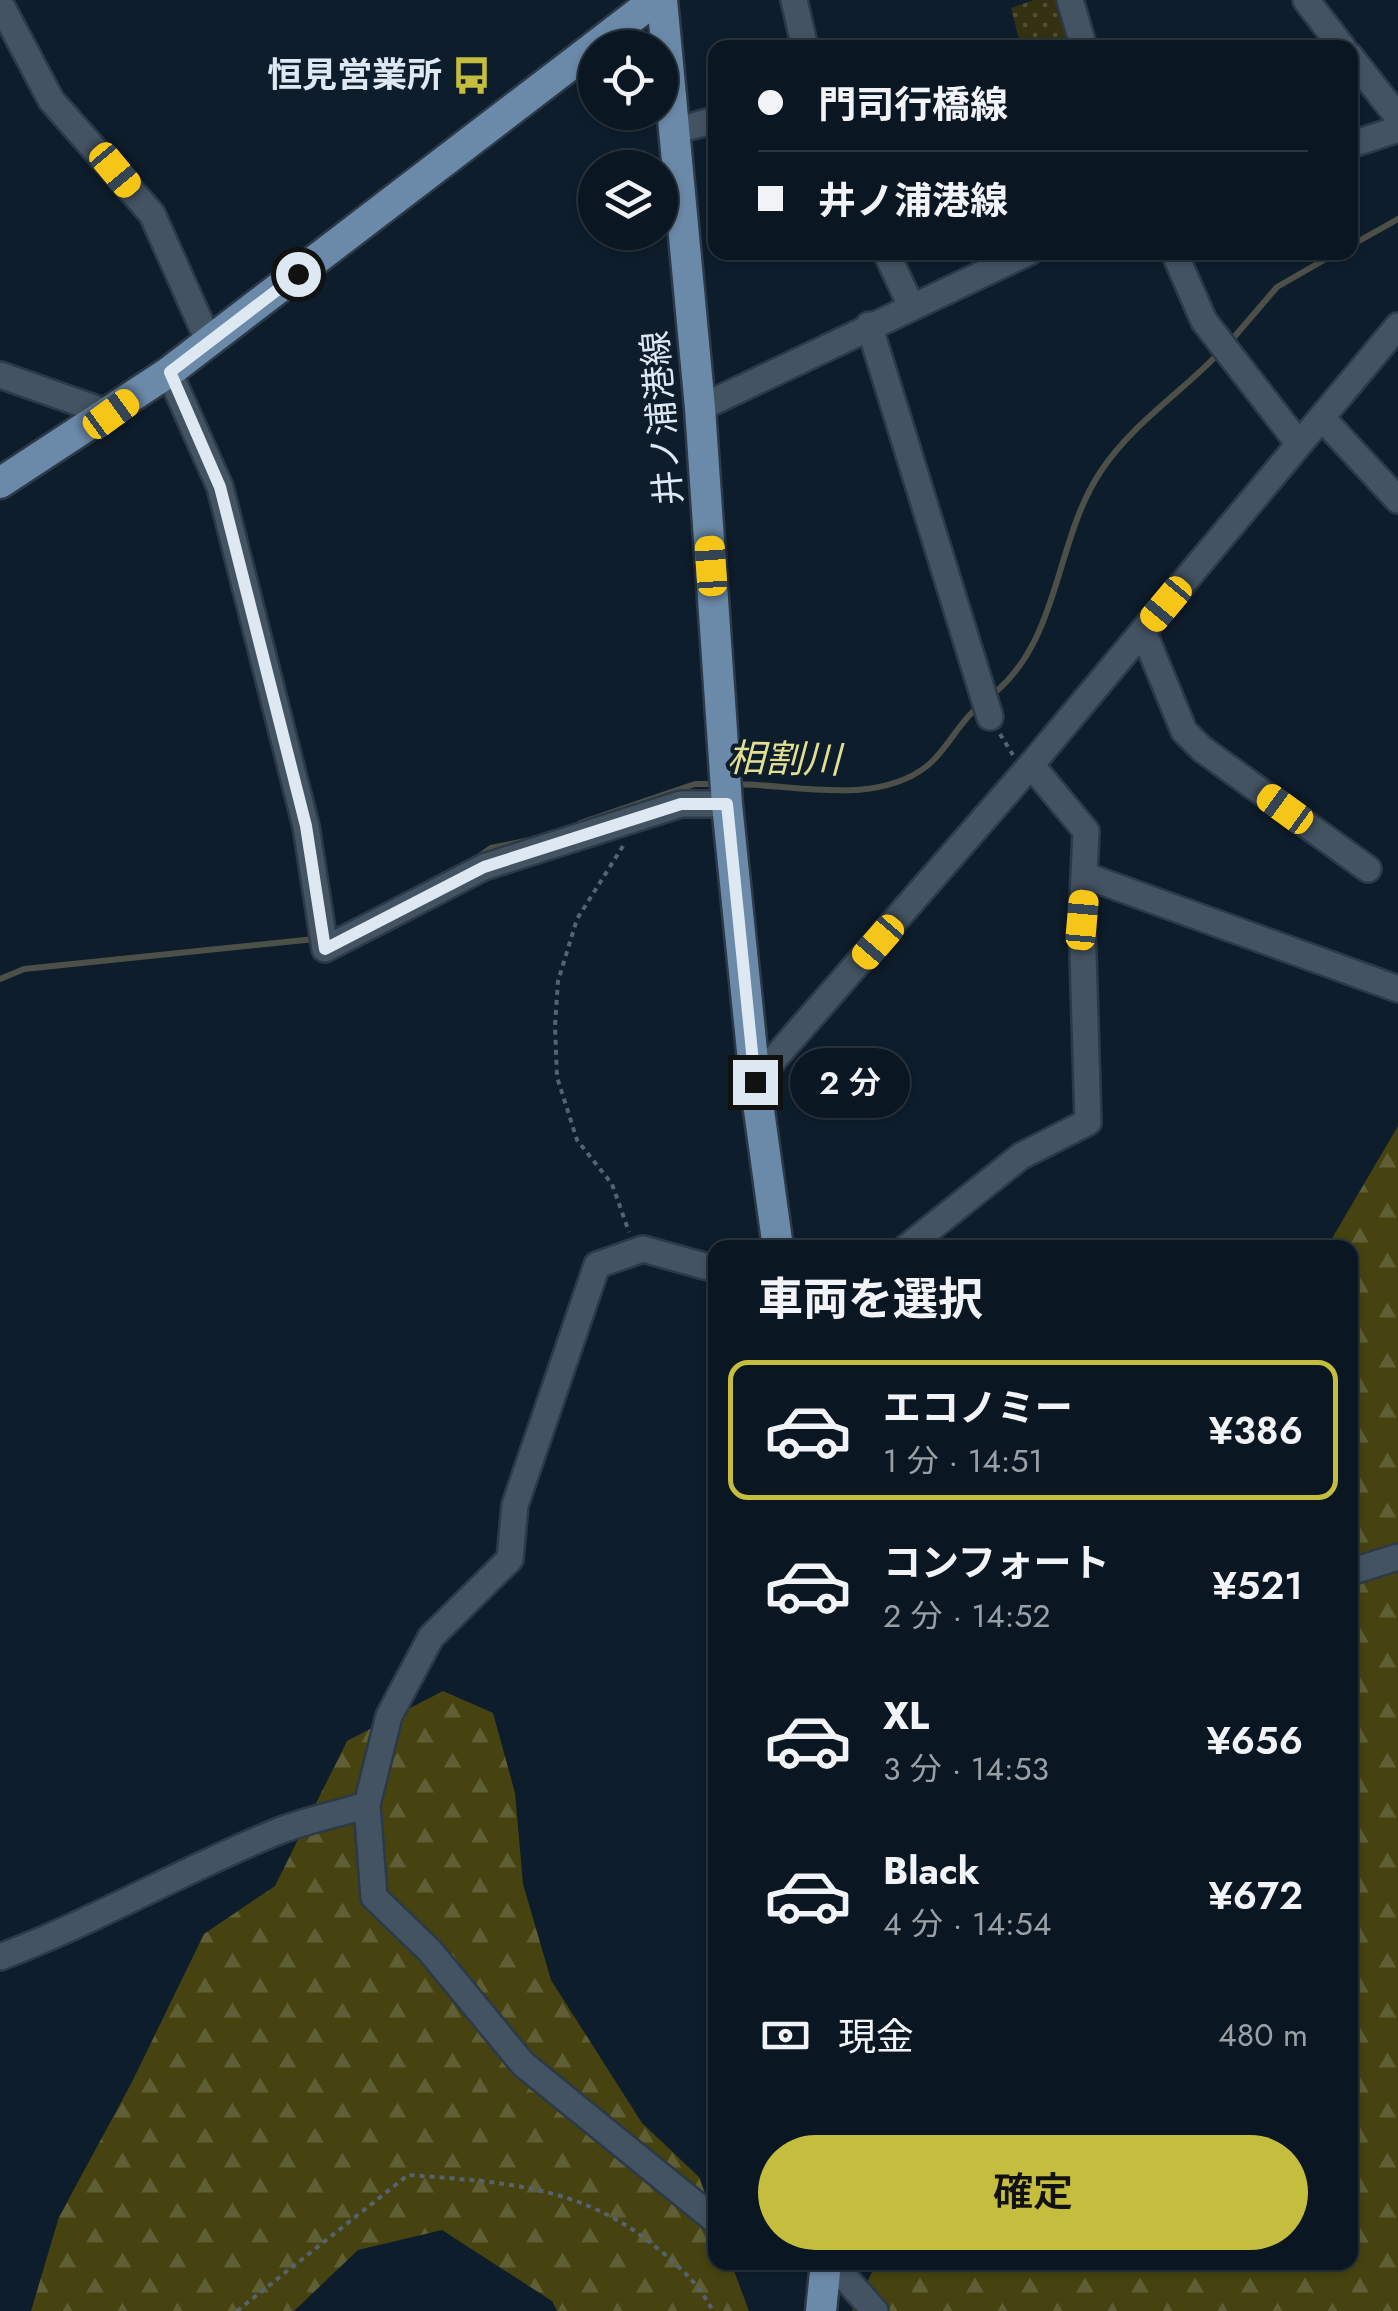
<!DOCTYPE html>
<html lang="ja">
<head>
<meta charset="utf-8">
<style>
  :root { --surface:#0a1621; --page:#131f2a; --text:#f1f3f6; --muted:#999fa5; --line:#2a353f; --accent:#c4bd3e }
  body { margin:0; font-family:Jost,"Noto Sans JP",sans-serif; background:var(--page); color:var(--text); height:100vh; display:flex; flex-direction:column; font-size:38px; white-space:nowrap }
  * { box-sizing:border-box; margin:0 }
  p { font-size:32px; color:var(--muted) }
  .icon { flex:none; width:55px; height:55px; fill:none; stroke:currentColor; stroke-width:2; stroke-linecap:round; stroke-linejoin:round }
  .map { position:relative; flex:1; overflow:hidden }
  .panel { position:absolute; left:708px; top:1240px; width:650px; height:1030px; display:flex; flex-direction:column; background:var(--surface); border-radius:20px; box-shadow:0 2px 8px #0004,0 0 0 2px var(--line) }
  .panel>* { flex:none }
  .guide { position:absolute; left:708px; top:40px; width:650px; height:220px; border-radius:20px; box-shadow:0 2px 8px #0004,0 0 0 2px var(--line); display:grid; align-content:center; height:220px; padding:0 50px; background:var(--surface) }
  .buttons { position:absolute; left:578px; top:30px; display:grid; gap:20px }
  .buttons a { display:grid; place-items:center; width:100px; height:100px; border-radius:50%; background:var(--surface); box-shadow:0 2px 8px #0004,0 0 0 2px var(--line); font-size:50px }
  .end { position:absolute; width:45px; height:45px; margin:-22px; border:12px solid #dee8f2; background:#111; box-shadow:0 0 0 5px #111 }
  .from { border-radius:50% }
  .bubble { position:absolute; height:70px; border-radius:35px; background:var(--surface); box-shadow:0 2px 8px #0004,0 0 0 2px var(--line); font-size:32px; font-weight:600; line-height:70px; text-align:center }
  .car { position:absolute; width:30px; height:60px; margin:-30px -15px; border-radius:12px; box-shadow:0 0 8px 2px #0007; background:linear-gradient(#f5c518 24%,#345 0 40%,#f5c518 0 76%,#345 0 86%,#f5c518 0) }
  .guide b { display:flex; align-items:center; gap:35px; height:95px; font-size:38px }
  .guide b+b { border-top:2px solid var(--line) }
  .guide i { width:25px; height:25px; background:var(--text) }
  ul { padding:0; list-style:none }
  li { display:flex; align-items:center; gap:30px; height:140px; margin:0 20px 15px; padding:0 30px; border:5px solid transparent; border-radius:20px }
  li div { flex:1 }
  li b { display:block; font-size:38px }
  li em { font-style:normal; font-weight:600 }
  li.current { border-color:var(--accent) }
  li>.icon { width:90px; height:90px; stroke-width:1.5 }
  h2 { padding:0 50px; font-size:45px; line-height:120px }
  .pay { display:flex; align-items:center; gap:25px; height:110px; padding:0 50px; font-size:38px }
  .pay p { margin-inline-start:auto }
  .cta { display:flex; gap:20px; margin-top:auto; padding:20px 50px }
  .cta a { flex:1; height:115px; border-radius:60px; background:var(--accent); color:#111; font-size:40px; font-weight:600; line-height:115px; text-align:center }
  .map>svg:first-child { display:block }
  .forest { fill:url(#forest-firs) }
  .park { fill:url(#park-dots) }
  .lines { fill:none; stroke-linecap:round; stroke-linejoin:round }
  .stream { stroke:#4d4f49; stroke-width:6 }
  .minor-casing { stroke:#2b3948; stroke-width:30 }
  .major-casing { stroke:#2b3948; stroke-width:35 }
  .path { stroke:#55626f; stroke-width:4; stroke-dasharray:5 5; stroke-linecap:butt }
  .minor { stroke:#445362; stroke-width:25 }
  .major { stroke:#6b89a8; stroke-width:30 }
  .route { stroke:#dee8f2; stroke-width:12 }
  .labels { text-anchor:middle; stroke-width:8; stroke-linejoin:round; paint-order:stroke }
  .poi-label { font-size:35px; font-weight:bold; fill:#dee8f2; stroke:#0e1d2c; text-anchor:end }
  .street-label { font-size:35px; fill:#dee8f2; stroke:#0e1d2c }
  .water-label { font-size:38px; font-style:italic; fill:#e2df91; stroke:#0e1d2c }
</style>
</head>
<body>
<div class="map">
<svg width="1398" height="2311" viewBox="0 0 1398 2311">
  <defs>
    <pattern id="forest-firs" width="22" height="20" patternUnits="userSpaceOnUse" patternTransform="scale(2.5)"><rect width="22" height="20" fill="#464311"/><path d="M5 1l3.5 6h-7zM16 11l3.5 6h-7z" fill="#605e34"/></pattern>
    <pattern id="park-dots" width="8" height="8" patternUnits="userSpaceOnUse" patternTransform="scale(2.5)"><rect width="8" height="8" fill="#333111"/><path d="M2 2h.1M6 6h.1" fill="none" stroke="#504f34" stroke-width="1.8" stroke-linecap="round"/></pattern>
  </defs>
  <rect width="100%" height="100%" fill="#0e1d2c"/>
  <!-- forest -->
  <g class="forest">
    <path d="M1398 1126V2311H852L877 2263 1350 2262V1248L1327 1247Z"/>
    <path d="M443 1691 493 1713 515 1793 523 1884 551 1980 642 2123 699 2177 715 2220V2262L731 2263 749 2311H557L552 2301 442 2230 358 2250 294 2311H31L59 2217 132 2082 204 1934 275 1886 347 1741Z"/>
  </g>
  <!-- park -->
  <path class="park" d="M1034 0H1066L1081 47H1021L1011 8Z"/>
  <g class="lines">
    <!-- stream -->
    <g class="stream">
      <path d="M1350 246 1398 219"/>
      <path d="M1229 343 1277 287 1338 252"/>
      <path d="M992 695C1061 640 1054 541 1101 471 1133 423 1181 393 1220 352"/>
      <path d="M733 784C793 784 875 807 927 766 947 750 958 723 979 706"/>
      <path d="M580 823 695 784H716"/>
      <path d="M477 858 491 848 530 840"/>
      <path d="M0 979 24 969 315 939"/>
    </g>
    <defs>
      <g id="minor">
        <path d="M794 0 805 48"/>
        <path d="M1070 0 1084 48"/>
        <path d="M1306 0 1343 48"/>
        <path d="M3 9 51 100 152 214 209 342"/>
        <path d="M1350 56 1398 117"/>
        <path d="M674 131 715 120"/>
        <path d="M1350 145 1398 129"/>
        <path d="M886 252 911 306"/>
        <path d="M1174 252 1204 321 1299 444"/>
        <path d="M869 325 990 717"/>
        <path d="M169 372 220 487 306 826 325 949 484 867 681 804H727"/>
        <path d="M0 375 111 414"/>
        <path d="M700 408 1029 252"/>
        <path d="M1322 418 1398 500"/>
        <path d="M1143 631 1184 731 1202 749 1368 869"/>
        <path d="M1086 876 1398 989"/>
        <path d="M755 1081 1031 765 1398 326"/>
        <path d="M906 1248 1021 1156 1088 1122 1082 920 1086 831 1031 765"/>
        <path d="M715 1269 643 1249 597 1265 515 1505 510 1559 431 1637 389 1716 367 1805 374 1897 430 1951 523 2064 715 2220"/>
        <path d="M1350 1572 1398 1557"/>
        <path d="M0 1957C96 1921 184 1869 279 1831 307 1820 338 1814 367 1805"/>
        <path d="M831 2262 875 2311"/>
      </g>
      <g id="major">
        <path d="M662 0 700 408 727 804 755 1081 778 1248"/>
        <path d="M0 483 169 372 655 0"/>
        <path d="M821 2311 826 2262"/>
      </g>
    </defs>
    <!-- minor casing -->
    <use href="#minor" class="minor-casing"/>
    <!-- major casing -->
    <use href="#major" class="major-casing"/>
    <!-- path -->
    <g class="path">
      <path d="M1000 734 1013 755"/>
      <path d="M623 846 577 919 558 981 555 1026 557 1077 577 1140 612 1184 629 1232"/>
      <path d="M237 2311 408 2175C502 2182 582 2185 657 2248 681 2268 698 2283 713 2311"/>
    </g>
    <!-- minor -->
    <use href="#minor" class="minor"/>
    <!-- major -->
    <use href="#major" class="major"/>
  </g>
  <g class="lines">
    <!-- route -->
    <path class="route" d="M298 274 170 372 220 487 306 826 325 949 484 867 681 804H727L755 1082"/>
  </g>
  <!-- icons -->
  <defs>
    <symbol id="bus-bare" viewBox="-9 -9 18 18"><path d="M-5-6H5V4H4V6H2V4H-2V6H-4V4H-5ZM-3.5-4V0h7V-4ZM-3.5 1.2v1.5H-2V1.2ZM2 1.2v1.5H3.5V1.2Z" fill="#c4bd3e" stroke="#0e1d2c" stroke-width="2.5" paint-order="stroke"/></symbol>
  </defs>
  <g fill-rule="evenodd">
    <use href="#bus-bare" x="444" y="48" width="55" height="55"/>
  </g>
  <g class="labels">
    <!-- poi labels -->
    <g class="poi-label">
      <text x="442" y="87">恒見営業所</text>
    </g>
    <!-- street labels -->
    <g class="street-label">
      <text transform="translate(662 418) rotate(-95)" y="12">井ノ浦港線</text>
    </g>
    <!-- water labels -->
    <g class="water-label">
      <text transform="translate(784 759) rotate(1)" y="13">相割川</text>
    </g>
  </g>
</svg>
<div class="buttons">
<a><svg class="icon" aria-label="locate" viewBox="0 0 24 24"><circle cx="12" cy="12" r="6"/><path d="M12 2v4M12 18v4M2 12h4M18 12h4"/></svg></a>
<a><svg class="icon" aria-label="layers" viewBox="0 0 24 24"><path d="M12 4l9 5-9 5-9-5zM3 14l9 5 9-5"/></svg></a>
</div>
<i class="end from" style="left:298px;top:274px"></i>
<i class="end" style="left:755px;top:1082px"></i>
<div class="bubble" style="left:790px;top:1048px;width:120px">2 分</div>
<i class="car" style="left:115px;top:170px;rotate:140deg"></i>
<i class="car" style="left:111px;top:414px;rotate:54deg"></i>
<i class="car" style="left:711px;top:566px;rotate:356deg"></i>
<i class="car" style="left:1166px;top:604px;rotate:220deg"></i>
<i class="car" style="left:1285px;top:809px;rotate:306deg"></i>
<i class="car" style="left:1082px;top:920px;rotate:5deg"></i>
<i class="car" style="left:878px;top:942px;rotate:221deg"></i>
<div class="guide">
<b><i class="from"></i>門司行橋線</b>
<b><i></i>井ノ浦港線</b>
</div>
<section class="panel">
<h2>車両を選択</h2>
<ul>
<li class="current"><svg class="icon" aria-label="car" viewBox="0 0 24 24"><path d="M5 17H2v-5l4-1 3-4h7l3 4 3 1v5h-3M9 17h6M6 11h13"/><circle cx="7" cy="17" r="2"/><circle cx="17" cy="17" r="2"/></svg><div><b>エコノミー</b><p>1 分 · 14:51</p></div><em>¥386</em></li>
<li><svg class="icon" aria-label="car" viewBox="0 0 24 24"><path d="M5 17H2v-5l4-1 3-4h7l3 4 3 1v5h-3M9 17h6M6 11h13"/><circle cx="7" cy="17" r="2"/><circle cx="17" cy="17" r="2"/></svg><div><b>コンフォート</b><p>2 分 · 14:52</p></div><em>¥521</em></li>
<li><svg class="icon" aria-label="car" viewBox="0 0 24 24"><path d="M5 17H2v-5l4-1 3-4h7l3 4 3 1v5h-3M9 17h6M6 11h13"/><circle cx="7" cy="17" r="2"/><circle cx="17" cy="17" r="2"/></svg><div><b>XL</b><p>3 分 · 14:53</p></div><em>¥656</em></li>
<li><svg class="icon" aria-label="car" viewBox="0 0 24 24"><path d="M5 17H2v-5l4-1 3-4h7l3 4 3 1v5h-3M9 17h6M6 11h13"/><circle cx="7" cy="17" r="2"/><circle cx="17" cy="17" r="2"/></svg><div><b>Black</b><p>4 分 · 14:54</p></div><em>¥672</em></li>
</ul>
<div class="pay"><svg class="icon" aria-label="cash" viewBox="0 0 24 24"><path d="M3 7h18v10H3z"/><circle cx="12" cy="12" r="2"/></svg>現金<p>480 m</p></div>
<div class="cta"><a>確定</a></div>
</section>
</div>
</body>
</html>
